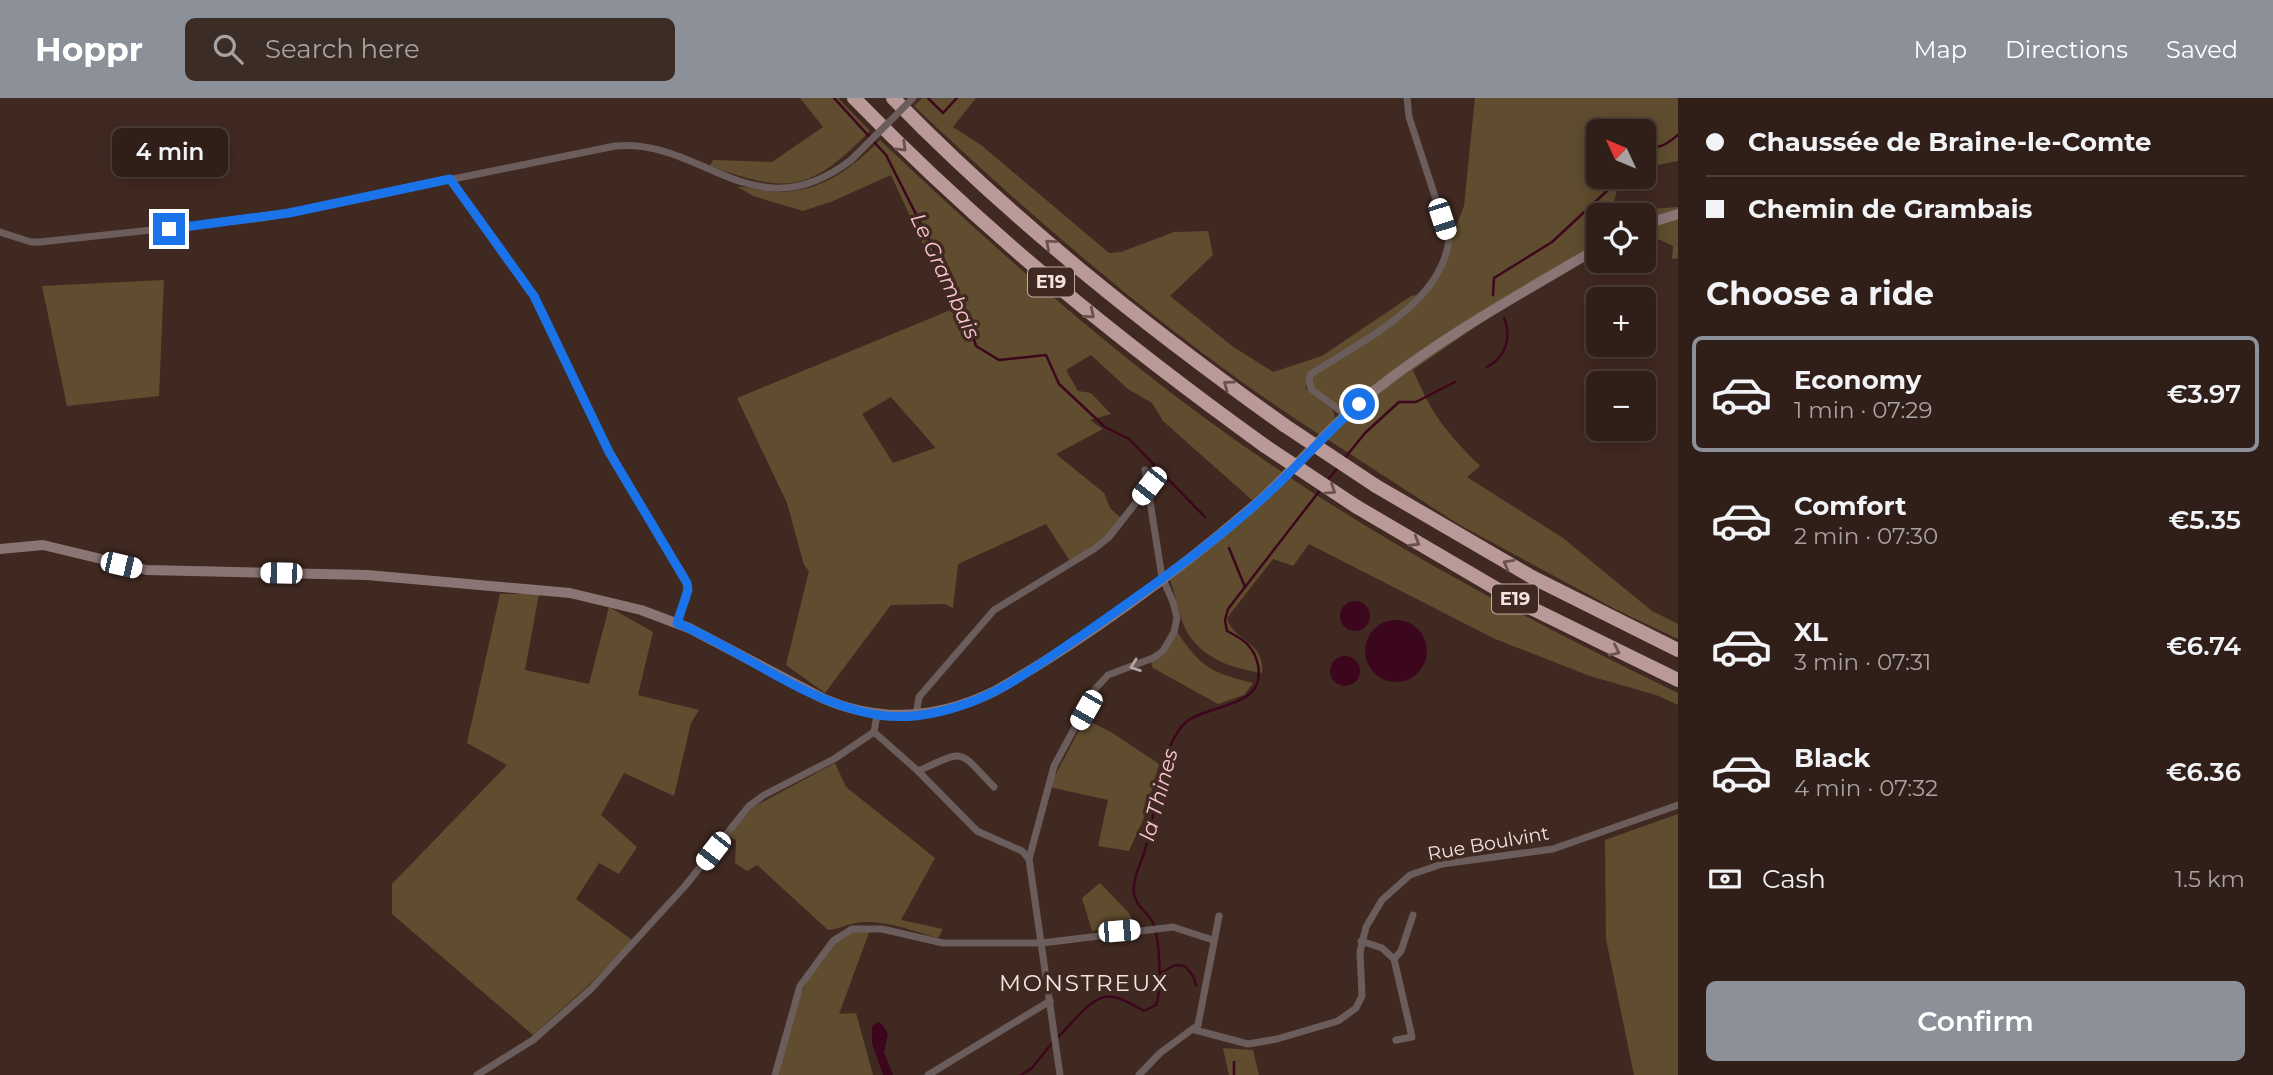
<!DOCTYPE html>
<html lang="en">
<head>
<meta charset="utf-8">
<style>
  :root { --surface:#301f19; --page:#3c2c26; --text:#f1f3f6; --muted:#a8a2a2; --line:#4b3d38; --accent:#8c9099 }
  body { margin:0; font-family:Montserrat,sans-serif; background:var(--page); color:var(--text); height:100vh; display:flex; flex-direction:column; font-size:26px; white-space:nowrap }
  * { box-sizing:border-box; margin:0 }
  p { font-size:23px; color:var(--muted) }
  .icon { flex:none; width:38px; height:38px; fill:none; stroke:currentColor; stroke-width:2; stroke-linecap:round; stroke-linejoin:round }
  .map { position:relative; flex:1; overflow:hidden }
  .details { display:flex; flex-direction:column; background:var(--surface); width:595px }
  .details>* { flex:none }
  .top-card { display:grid; align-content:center; height:154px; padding:0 28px; background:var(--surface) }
  .needle { width:46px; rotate:314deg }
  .fabs { position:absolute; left:1586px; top:21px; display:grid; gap:14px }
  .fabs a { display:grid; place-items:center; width:70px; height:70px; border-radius:10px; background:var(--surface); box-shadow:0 4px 18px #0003,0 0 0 2px var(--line); font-size:35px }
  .end { position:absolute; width:32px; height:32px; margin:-16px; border:9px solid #1a73e8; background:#fff; box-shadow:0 0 0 4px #fff }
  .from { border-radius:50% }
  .bubble { position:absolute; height:49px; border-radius:10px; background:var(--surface); box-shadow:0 4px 18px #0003,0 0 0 2px var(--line); font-size:23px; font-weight:600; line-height:49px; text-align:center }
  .car { position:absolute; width:21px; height:42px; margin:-21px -10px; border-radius:9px; box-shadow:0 0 5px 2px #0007; background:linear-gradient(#fff 24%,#345 0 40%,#fff 0 76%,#345 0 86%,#fff 0) }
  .top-card b { display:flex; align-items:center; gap:24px; height:66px; font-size:26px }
  .top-card b+b { border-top:2px solid var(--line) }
  .top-card i { width:18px; height:18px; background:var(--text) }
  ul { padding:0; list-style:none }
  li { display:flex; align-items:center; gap:21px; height:116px; margin:0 14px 10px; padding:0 14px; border:4px solid transparent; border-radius:10px }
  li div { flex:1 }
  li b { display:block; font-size:26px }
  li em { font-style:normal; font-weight:600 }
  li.selected { border-color:var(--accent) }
  li>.icon { width:63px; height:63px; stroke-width:1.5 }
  h2 { padding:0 28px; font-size:32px; line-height:84px }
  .pay { display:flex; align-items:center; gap:18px; height:77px; padding:0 28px; font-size:26px }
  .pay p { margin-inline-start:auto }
  .button { display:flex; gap:14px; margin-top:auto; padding:14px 28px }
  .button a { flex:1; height:80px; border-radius:10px; background:var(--accent); color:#fff; font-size:28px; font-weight:600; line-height:80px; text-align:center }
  header { display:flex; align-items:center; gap:42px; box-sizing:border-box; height:98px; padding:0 35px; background:var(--accent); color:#fff }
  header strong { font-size:33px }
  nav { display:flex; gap:38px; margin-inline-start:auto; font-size:24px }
  .search { width:490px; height:63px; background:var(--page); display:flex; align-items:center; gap:18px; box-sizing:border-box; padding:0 24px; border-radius:10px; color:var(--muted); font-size:26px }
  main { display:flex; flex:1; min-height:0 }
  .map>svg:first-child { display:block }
  .green { fill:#604d2f; fill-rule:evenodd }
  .water { fill:#3c071d }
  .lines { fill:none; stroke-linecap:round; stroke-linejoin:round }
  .stream { stroke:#3c071d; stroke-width:2.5 }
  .street { stroke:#6a5d5c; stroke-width:7 }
  .secondary { stroke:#8a7575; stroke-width:10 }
  .highway { stroke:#ba9a99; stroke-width:14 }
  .street-bridge { stroke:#6a5d5c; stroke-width:7 }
  .highway-bridge { stroke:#ba9a99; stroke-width:14 }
  .oneway { stroke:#6b514b }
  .oneway2 { stroke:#b6a7a4 }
  .route { stroke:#1a73e8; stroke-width:9 }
  .labels { text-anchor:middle; stroke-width:7; stroke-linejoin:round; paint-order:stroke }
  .shield { fill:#402921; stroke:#beaca6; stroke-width:2 }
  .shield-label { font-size:18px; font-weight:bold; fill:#f4e4df }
  .street-label { font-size:19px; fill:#f4e4df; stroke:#402921 }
  .water-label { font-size:21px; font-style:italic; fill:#fdc5d4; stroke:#402921 }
  .quarter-label { font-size:23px; letter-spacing:2px; fill:#f4e4df; stroke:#402921 }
</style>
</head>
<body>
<header>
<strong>Hoppr</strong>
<div class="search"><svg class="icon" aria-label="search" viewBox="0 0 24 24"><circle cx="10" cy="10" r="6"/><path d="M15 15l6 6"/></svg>Search here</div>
<nav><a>Map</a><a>Directions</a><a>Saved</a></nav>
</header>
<main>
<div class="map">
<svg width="1678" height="977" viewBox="0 0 1678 977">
  <rect width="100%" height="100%" fill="#402921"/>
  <!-- green -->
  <g class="green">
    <path d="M800 0H838L870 33C810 93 791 97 710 68L713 62 772 64 823 29Z"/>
    <path d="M922 0H976L953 29 981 47 1109 155 1121 154 1174 134 1208 133 1213 157 1170 198 1232 248 1273 274 1322 258 1411 198 1417 197 1438 174 1464 108 1475 0H1678V63L1643 70V33H1598V79H1621L1610 117H1598V144L1413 272C1432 317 1445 333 1480 368L1467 379 1563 440 1652 513 1678 526V541L1617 512 1458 426 1327 341 1346 317 1306 283V291L1333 312 1335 320 1320 337C1173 242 1041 128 914 8Z"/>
    <path d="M880 42C1005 161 1138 278 1282 374L1252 402 1163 323 1152 305 1128 291 1091 257 1066 272 1078 293 1091 295 1111 316 1090 322 1103 331 1056 356 1104 395 1110 410 1122 421 1108 437 1070 463 1046 426 958 466 953 510 945 506 891 507 825 595 786 567 809 473 804 467 787 405 737 300 953 211 891 77 833 103 803 113 753 98 738 89C748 88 763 94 775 94 820 95 850 72 880 42ZM891 299 935 349V350L893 365 862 316Z"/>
    <path d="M1678 109V160L1672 161 1673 148 1658 141 1643 149V117H1634L1639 112Z"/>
    <path d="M164 182 159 298 67 308 42 188Z"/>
    <path d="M1289 379C1412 461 1544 530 1678 595V607L1656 597 1590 578 1495 541 1309 446 1293 468 1273 461 1227 520C1233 544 1265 542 1262 575 1232 571 1199 559 1185 530 1178 515 1176 497 1170 482L1242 424Z"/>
    <path d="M500 496H539L525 572 589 586 609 509 653 534 638 597 699 612 691 625 674 698 624 675 601 717 637 749 619 776 599 765 576 801 632 842 592 884 533 937 392 816V786L507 667 467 645Z"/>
    <path d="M1177 534C1202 571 1211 574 1253 585L1244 597 1218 606 1153 570 1151 565 1166 555Z"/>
    <path d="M1085 621 1111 634 1159 666 1143 722 1129 753 1098 748 1108 702 1049 689Z"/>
    <path d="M835 665 846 689 935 760 901 822 943 831 938 840C913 833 882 820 855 825 846 827 838 831 828 832L757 767 747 773 735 765 736 742 728 739 753 709Z"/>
    <path d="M1678 716V977H1634L1606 841 1605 742Z"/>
    <path d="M1100 785 1128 814 1136 827 1092 833 1082 800Z"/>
    <path d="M870 832 839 916 856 915 873 977H778C789 934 804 856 848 835 854 833 863 833 870 832Z"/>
    <path d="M1223 950 1253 952 1259 977H1229Z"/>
  </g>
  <!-- water -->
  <g class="water">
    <circle cx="1355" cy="518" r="15"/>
    <circle cx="1396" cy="553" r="31"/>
    <circle cx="1345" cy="573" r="15"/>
    <path d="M878 924 882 926 888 936 884 954 893 977H883L872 945V928Z"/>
  </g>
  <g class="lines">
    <!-- stream -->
    <g class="stream">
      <path d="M834 0 886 57 964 211 976 248 999 262 1046 257 1059 286 1105 329 1129 341 1205 419"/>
      <path d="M928 0 943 15 957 0"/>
      <path d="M1643 47C1658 53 1667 46 1678 37"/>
      <path d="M1493 197 1494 180 1552 144 1609 91 1608 79"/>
      <path d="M1487 269C1506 259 1512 239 1504 220"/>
      <path d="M1344 361 1365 335 1399 304H1416L1455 284"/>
      <path d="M1327 383 1338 369"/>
      <path d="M1229 450 1245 489"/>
      <path d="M1161 875 1175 867 1185 868 1193 878 1196 887"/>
      <path d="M1057 940C1072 927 1092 894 1114 899 1124 901 1135 908 1144 913L1156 907C1162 892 1160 837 1152 823 1146 813 1136 808 1134 796 1132 782 1140 768 1144 755 1156 720 1155 680 1171 646 1174 640 1180 629 1186 624 1207 606 1267 611 1258 567 1254 548 1243 541 1227 533L1225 522 1228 511 1321 391"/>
      <path d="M1234 964V977"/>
      <path d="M1021 977 1032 970 1052 945"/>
    </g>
    <!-- street -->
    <g class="street">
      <path d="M450 81 534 198 609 354 687 485 688 492 677 525"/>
      <path d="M0 134 31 144H40L262 120 615 48C704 40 754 136 851 62"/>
      <path d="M1346 317 1311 291 1309 282 1311 276C1360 244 1442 206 1449 141L1409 19 1407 0"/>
      <path d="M916 617 919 599 994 512 1094 451 1109 439 1149 388"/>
      <path d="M874 634 918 673 977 733 1022 753 1029 761 1060 977"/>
      <path d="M874 634 877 617"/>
      <path d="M918 673C967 651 957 651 994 689"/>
      <path d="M1029 761 1054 668 1096 590 1108 577 1153 560 1163 553 1174 534 1177 520 1173 504 1162 479 1145 372"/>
      <path d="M1361 843 1382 850 1394 861 1412 939 1396 942"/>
      <path d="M1394 861 1401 853 1413 817"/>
      <path d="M1195 932 1248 946 1277 941 1338 923 1356 910 1362 898 1360 854 1366 829 1382 802 1410 777 1442 766 1553 751 1678 707"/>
      <path d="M477 977 533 942 591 891 685 788 749 708 764 697 834 661 874 634"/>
      <path d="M775 977 800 888 833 843 852 831H882L943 845H1042L1173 829 1213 842"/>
      <path d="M928 977 1050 903"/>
      <path d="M1139 977 1160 955 1198 927 1219 818"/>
    </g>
    <!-- secondary -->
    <g class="secondary">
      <path d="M1643 127 1678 116"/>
      <path d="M0 451 43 447 147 472 367 477 570 495 641 512 689 530 822 600C881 626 938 621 995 593 1081 544 1176 475 1251 410 1294 373 1329 328 1374 293 1443 238 1522 195 1598 150"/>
    </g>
    <!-- highway -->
    <g class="highway">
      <path d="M854 0C980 130 1118 242 1265 348"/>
      <path d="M893 0C1012 122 1145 228 1284 327"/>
      <path d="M1376 388 1532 479 1678 552"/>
      <path d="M1357 409 1519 504 1678 582"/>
    </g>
    <!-- street-bridge -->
    <path class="street-bridge" d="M851 62 913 0"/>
    <!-- highway-bridge -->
    <g class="highway-bridge">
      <path d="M1284 327 1376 388"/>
      <path d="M1265 348 1357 409"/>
    </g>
  </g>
  <!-- one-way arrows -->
  <defs><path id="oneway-chevron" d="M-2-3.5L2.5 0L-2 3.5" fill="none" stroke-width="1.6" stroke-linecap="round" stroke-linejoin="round" transform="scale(1.75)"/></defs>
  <g class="oneway">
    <use href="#oneway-chevron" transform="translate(902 49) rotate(44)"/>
    <use href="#oneway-chevron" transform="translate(1050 146) rotate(-139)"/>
    <use href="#oneway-chevron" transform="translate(1090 216) rotate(40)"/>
    <use href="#oneway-chevron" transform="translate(1228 287) rotate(-144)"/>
    <use href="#oneway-chevron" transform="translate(1331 392) rotate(34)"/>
    <use href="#oneway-chevron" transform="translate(1415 444) rotate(31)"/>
    <use href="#oneway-chevron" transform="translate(1508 466) rotate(-151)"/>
    <use href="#oneway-chevron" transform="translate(1615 553) rotate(25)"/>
  </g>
  <use class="oneway2" href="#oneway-chevron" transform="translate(1135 568) rotate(160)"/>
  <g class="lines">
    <!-- route -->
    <path class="route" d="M169 131 289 115 450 81 534 198 609 354 687 485 688 492 677 525C744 553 805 605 878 617 910 622 946 614 976 602 1015 586 1049 559 1084 536 1151 489 1221 441 1280 384 1307 358 1331 330 1359 306"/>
  </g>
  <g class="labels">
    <!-- shield labels -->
    <g class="shield">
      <rect x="1028" y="169.5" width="46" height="29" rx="5"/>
      <rect x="1492" y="486.5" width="46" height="29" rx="5"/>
    </g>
    <g class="shield-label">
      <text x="1051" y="190">E19</text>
      <text x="1515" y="507">E19</text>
    </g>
    <!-- street labels -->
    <g class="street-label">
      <text transform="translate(1488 745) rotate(-10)" y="7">Rue Boulvint</text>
    </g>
    <!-- water labels -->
    <g class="water-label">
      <text transform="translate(945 178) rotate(65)" y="7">Le Grambais</text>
      <text transform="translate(1159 697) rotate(-75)" y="7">la Thines</text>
    </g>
    <!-- quarter labels -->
    <g class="quarter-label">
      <text x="1084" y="893">MONSTREUX</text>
    </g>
  </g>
</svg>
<div class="fabs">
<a><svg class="needle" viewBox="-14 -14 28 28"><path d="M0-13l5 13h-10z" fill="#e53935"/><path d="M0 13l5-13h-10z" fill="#a8a2a2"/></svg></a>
<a><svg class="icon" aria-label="locate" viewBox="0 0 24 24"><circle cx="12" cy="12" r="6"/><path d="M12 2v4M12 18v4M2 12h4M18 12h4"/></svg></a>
<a>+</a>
<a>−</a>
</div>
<i class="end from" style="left:1359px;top:306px"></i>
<i class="end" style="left:169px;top:131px"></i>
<div class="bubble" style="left:112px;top:30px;width:116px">4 min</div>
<i class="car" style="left:1442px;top:121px;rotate:162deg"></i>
<i class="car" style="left:1149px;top:388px;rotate:218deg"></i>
<i class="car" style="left:121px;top:467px;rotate:103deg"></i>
<i class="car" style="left:281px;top:475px;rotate:271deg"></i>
<i class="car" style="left:1086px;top:612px;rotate:210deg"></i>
<i class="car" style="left:713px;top:753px;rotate:218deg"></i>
<i class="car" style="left:1119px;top:833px;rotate:85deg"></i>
</div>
<section class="details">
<div class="top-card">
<b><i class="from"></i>Chaussée de Braine-le-Comte</b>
<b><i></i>Chemin de Grambais</b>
</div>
<h2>Choose a ride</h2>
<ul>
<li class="selected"><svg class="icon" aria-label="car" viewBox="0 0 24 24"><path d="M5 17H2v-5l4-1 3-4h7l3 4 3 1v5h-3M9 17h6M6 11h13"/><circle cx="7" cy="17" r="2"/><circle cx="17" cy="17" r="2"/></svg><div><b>Economy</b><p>1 min · 07:29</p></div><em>€3.97</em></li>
<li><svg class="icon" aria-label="car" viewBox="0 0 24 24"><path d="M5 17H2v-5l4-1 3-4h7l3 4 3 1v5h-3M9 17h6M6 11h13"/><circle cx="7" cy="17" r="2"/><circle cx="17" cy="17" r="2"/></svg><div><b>Comfort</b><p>2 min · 07:30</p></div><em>€5.35</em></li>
<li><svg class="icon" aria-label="car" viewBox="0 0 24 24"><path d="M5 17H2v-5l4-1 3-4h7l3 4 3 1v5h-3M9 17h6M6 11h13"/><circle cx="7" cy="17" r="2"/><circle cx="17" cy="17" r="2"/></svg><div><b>XL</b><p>3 min · 07:31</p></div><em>€6.74</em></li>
<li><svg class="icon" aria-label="car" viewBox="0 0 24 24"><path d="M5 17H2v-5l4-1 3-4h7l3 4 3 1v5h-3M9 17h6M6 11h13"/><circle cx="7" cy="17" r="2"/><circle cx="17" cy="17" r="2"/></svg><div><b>Black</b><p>4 min · 07:32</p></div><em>€6.36</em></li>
</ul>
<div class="pay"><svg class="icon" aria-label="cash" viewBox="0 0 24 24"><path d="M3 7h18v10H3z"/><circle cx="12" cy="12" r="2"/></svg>Cash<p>1.5 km</p></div>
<div class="button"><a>Confirm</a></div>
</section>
</main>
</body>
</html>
